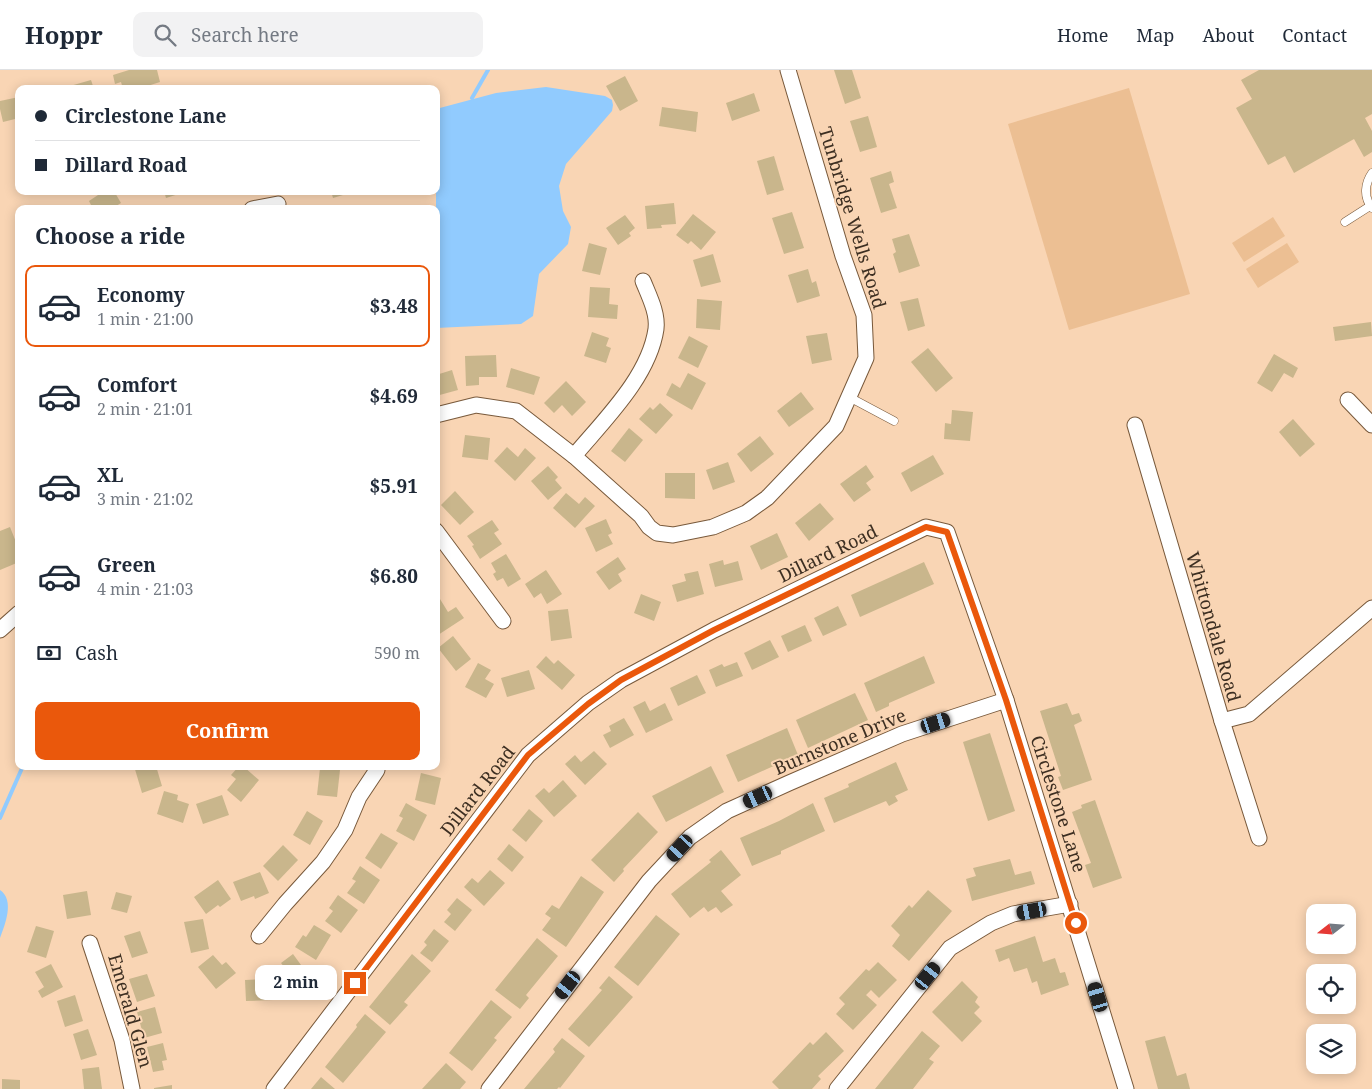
<!DOCTYPE html>
<html lang="en">
<head>
<meta charset="utf-8">
<style>
  :root { --surface:#fff; --page:#f2f2f3; --text:#1f2937; --muted:#747a83; --line:#e0e1e3; --accent:#ea580c }
  body { margin:0; font-family:"Noto Serif",serif; background:var(--page); color:var(--text); height:100vh; display:flex; flex-direction:column; font-size:19px; white-space:nowrap }
  * { box-sizing:border-box; margin:0 }
  p { font-size:16px; color:var(--muted) }
  .icon { flex:none; width:28px; height:28px; fill:none; stroke:currentColor; stroke-width:2; stroke-linecap:round; stroke-linejoin:round }
  .map { position:relative; flex:1; overflow:hidden }
  .panel { position:absolute; left:15px; top:135px; width:425px; height:565px; display:flex; flex-direction:column; background:var(--surface); border-radius:10px; box-shadow:0 2px 12px #0003 }
  .panel>* { flex:none }
  .hud { position:absolute; left:15px; top:15px; width:425px; height:110px; border-radius:10px; box-shadow:0 2px 12px #0003; display:grid; align-content:center; height:110px; padding:0 20px; background:var(--surface) }
  .needle { width:32px; rotate:253deg }
  .fabs { position:absolute; left:1306px; top:834px; display:grid; gap:10px }
  .fabs a { display:grid; place-items:center; width:50px; height:50px; border-radius:10px; background:var(--surface); box-shadow:0 2px 12px #0003; font-size:25px }
  .end { position:absolute; width:22px; height:22px; margin:-11px; border:6px solid #ea580c; background:#fff; box-shadow:0 0 0 2px #fff }
  .from { border-radius:50% }
  .bubble { position:absolute; height:35px; border-radius:10px; background:var(--surface); box-shadow:0 2px 12px #0003; font-size:16px; font-weight:700; line-height:35px; text-align:center }
  .car { position:absolute; width:15px; height:30px; margin:-15px -8px; border-radius:6px; box-shadow:0 0 4px 1px #0007; background:linear-gradient(#222 24%,#8ab4d8 0 40%,#222 0 76%,#8ab4d8 0 86%,#222 0) }
  .hud b { display:flex; align-items:center; gap:18px; height:48px; font-size:19px }
  .hud b+b { border-top:1px solid var(--line) }
  .hud i { width:12px; height:12px; background:var(--text) }
  ul { padding:0; list-style:none }
  li { display:flex; align-items:center; gap:15px; height:82px; margin:0 10px 8px; padding:0 10px; border:2px solid transparent; border-radius:10px }
  li div { flex:1 }
  li b { display:block; font-size:19px }
  li em { font-style:normal; font-weight:700 }
  li.current { border-color:var(--accent) }
  li>.icon { width:45px; height:45px; stroke-width:1.5 }
  h2 { padding:0 20px; font-size:22px; line-height:60px }
  .pay { display:flex; align-items:center; gap:12px; height:55px; padding:0 20px; font-size:19px }
  .pay p { margin-inline-start:auto }
  .primary-button { display:flex; gap:10px; margin-top:auto; padding:10px 20px }
  .primary-button a { flex:1; height:58px; border-radius:10px; background:var(--accent); color:#fff; font-size:20px; font-weight:700; line-height:58px; text-align:center }
  header { display:flex; align-items:center; gap:30px; box-sizing:border-box; height:70px; padding:0 25px; background:var(--surface); border-bottom:1px solid var(--line) }
  header strong { font-size:24px }
  nav { display:flex; gap:28px; margin-inline-start:auto; font-size:18px }
  .search { width:350px; height:45px; background:var(--page); display:flex; align-items:center; gap:12px; box-sizing:border-box; padding:0 18px; border-radius:10px; color:var(--muted); font-size:19px }
  .map>svg:first-child { display:block }
  .green { fill:#ecbf93 }
  .water { fill:#91cbfe }
  .lines { fill:none; stroke-linecap:round; stroke-linejoin:round }
  .stream { stroke:#91cbfe; stroke-width:4 }
  .building { fill:#c9b68c }
  .service-casing { stroke:#78593b; stroke-width:9 }
  .minor-casing { stroke:#78593b; stroke-width:17 }
  .service { stroke:#fff; stroke-width:8 }
  .minor { stroke:#fff; stroke-width:15 }
  .route { stroke:#ea580c; stroke-width:6 }
  .labels { text-anchor:middle; stroke-width:4; stroke-linejoin:round; paint-order:stroke }
  .street-label { font-size:18px; fill:#3d2f22; stroke:#f9d5b4 }
</style>
</head>
<body>
<header>
<strong>Hoppr</strong>
<div class="search"><svg class="icon" aria-label="search" viewBox="0 0 24 24"><circle cx="10" cy="10" r="6"/><path d="M15 15l6 6"/></svg>Search here</div>
<nav><a>Home</a><a>Map</a><a>About</a><a>Contact</a></nav>
</header>
<div class="map">
<svg width="1372" height="1019" viewBox="0 0 1372 1019">
  <rect width="100%" height="100%" fill="#f9d5b4"/>
  <!-- green -->
  <g class="green">
    <path d="M1129 18 1190 224 1069 260 1008 54Z"/>
    <path d="M1273 147 1285 166 1244 192 1232 173Z"/>
    <path d="M1287 173 1299 192 1258 218 1246 199Z"/>
  </g>
  <!-- water -->
  <g class="water">
    <path d="M546 17 605 26 612 30 613 35 612 41 566 94 559 116 563 141 571 157 568 174 539 204 533 246 521 254 436 258V236L439 232 436 217V39L496 23Z"/>
    <path d="M0 820C15 830 5 855 0 868Z"/>
  </g>
  <g class="lines">
    <!-- stream -->
    <g class="stream">
      <path d="M472 28 488 0"/>
      <path d="M0 748 23 696"/>
    </g>
  </g>
  <!-- building -->
  <g class="building">
    <path d="M129 0H157L160 12 138 19H123L121 12 115 14 113 5Z"/>
    <path d="M834 0H852L861 28 845 34Z"/>
    <path d="M1259 0H1372V44L1365 48 1372 61V82L1364 87 1354 69 1294 103 1285 86 1268 95 1236 38 1252 29 1241 10Z"/>
    <path d="M625 6 638 31 620 41 606 16Z"/>
    <path d="M91 10 94 19H63V18Z"/>
    <path d="M754 23 760 41 732 51 726 33Z"/>
    <path d="M19 27V48L3 52 0 39V31Z"/>
    <path d="M662 37 698 42 696 62 659 56Z"/>
    <path d="M868 46 877 77 860 82 850 51Z"/>
    <path d="M774 86 784 120 767 125 757 91Z"/>
    <path d="M891 101 894 112 889 114 897 138 881 143 870 108Z"/>
    <path d="M104 121H114L121 133 111 139H93L89 131Z"/>
    <path d="M164 121H185V122L166 128Z"/>
    <path d="M331 121H353V122L333 128Z"/>
    <path d="M674 133 676 154 661 155 662 158 647 159 645 136Z"/>
    <path d="M792 142 804 178 784 184 772 148Z"/>
    <path d="M693 144 716 162 701 180 691 171 688 174 676 165Z"/>
    <path d="M625 145 635 158 629 163 631 166 618 175 606 158Z"/>
    <path d="M909 164 920 196 899 203 893 184 896 182 892 169Z"/>
    <path d="M589 173 607 178 600 205 582 201Z"/>
    <path d="M713 184 721 212 701 217 693 190Z"/>
    <path d="M808 199 812 213 816 211 820 226 797 233 788 205Z"/>
    <path d="M590 217 610 218 609 234 618 235 617 249 588 247Z"/>
    <path d="M918 228 925 256 908 261 900 232Z"/>
    <path d="M697 229 722 231 720 260 696 258Z"/>
    <path d="M1371 252 1372 266 1335 271 1333 257Z"/>
    <path d="M592 262 609 268 606 276 611 278 606 293 584 286Z"/>
    <path d="M827 263 832 290 812 294 806 266Z"/>
    <path d="M689 266 708 276 698 298 678 288Z"/>
    <path d="M928 278 953 308 936 322 911 292Z"/>
    <path d="M1274 284 1298 298 1293 308 1284 303 1272 322 1257 313Z"/>
    <path d="M496 285 497 307H479V315L466 316 465 286Z"/>
    <path d="M511 298 540 307 534 325 506 317Z"/>
    <path d="M452 300 458 320 436 326V305Z"/>
    <path d="M688 303 706 313 692 340 666 325 672 313 680 318Z"/>
    <path d="M566 311 586 332 572 346 562 335 554 343 544 333Z"/>
    <path d="M801 322 814 339 789 357 777 341Z"/>
    <path d="M660 333 673 345 656 364 639 349 650 337 653 340Z"/>
    <path d="M952 340 973 342 970 371 944 369 945 353 951 354Z"/>
    <path d="M1293 349 1315 374 1300 387 1279 362Z"/>
    <path d="M629 358 643 370 625 392 611 381Z"/>
    <path d="M465 365 490 368 488 390 462 387Z"/>
    <path d="M760 366 774 384 751 402 737 384Z"/>
    <path d="M507 377 518 387 525 378 536 388 515 411 494 391Z"/>
    <path d="M933 385 944 404 911 422 901 403Z"/>
    <path d="M728 392 735 412 713 420 706 400Z"/>
    <path d="M866 395 874 407 866 413 871 420 854 432 840 414Z"/>
    <path d="M548 396 558 407 555 410 562 418 548 430 531 411Z"/>
    <path d="M665 403H695V429L665 428Z"/>
    <path d="M455 421 474 442 460 455 441 435Z"/>
    <path d="M566 423 579 434 585 427 595 436 575 458 553 438Z"/>
    <path d="M820 433 834 449 809 471 795 453Z"/>
    <path d="M606 449 612 463 608 465 613 474 596 482 585 458Z"/>
    <path d="M492 450 499 460 494 463 502 474 480 489 472 476 474 475 467 466Z"/>
    <path d="M10 457 16 472 19 471V492L0 500V461Z"/>
    <path d="M777 463 788 487 761 500 750 476Z"/>
    <path d="M506 484 521 509 508 517 503 508 497 511 493 504 496 502 491 493Z"/>
    <path d="M618 487 626 499 618 504 622 511 609 520 596 502Z"/>
    <path d="M723 490 724 495 738 491 743 510 715 517 709 494Z"/>
    <path d="M924 492 934 514 860 547 851 525Z"/>
    <path d="M546 500 562 524 547 534 541 523 534 528 525 514Z"/>
    <path d="M698 501 704 524 677 532 672 515 686 511 684 504Z"/>
    <path d="M641 524 661 532 654 551 634 543Z"/>
    <path d="M440 529 448 542 456 537 464 548 438 565 436 562V531Z"/>
    <path d="M838 536 847 555 823 566 814 548Z"/>
    <path d="M568 539 572 568 551 571 548 541Z"/>
    <path d="M805 555 812 571 788 582 781 566Z"/>
    <path d="M453 566 471 589 456 601 438 578Z"/>
    <path d="M770 570 779 587 752 600 744 583Z"/>
    <path d="M546 586 554 594 558 590 575 605 562 620 536 597Z"/>
    <path d="M924 586 935 613 889 633V636L876 642 864 613Z"/>
    <path d="M737 592 743 606 716 617 709 600 722 594 724 597Z"/>
    <path d="M478 593 491 600 485 609 494 614 486 628 465 617Z"/>
    <path d="M529 600 535 619 507 627 501 608Z"/>
    <path d="M697 605 706 623 678 636 670 618Z"/>
    <path d="M855 623 868 650 808 678 796 650Z"/>
    <path d="M645 631 650 641 665 633 673 650 646 663 633 637Z"/>
    <path d="M1067 633 1072 645 1079 643 1082 651 1074 655 1092 710 1063 720 1058 707 1061 706 1040 641Z"/>
    <path d="M624 648 634 665 610 678 603 665 611 661 609 656Z"/>
    <path d="M787 658 798 685 738 712 726 685Z"/>
    <path d="M990 663 1015 741 988 751 963 672Z"/>
    <path d="M594 681 607 694 585 715 565 694 575 685 581 692Z"/>
    <path d="M896 692 908 720 895 726 898 731 889 736 886 731 834 753 824 728 849 717 848 714Z"/>
    <path d="M134 696H151V698L156 696 162 716 142 723Z"/>
    <path d="M239 696H243L259 710 241 732 227 720 236 709 231 705Z"/>
    <path d="M711 696 724 722 666 752 652 726Z"/>
    <path d="M320 698 340 700 337 727 317 725Z"/>
    <path d="M421 703 441 708 435 735 415 730Z"/>
    <path d="M563 710 577 726 554 747 535 726 544 718 549 723Z"/>
    <path d="M164 721 178 725 177 730 189 734 183 753 157 744Z"/>
    <path d="M222 725 229 745 203 754 196 734Z"/>
    <path d="M1095 730 1122 808 1093 818 1085 795 1091 793 1072 742 1082 738 1081 735Z"/>
    <path d="M406 733 427 745 414 771 396 761 403 748 399 746Z"/>
    <path d="M813 733 825 761 781 781V784L752 796 740 768 779 751Z"/>
    <path d="M529 739 543 751 526 772 512 760Z"/>
    <path d="M307 741 323 751 310 775 293 765Z"/>
    <path d="M638 742 658 762 623 799 624 801 614 812 591 790Z"/>
    <path d="M381 763 398 773 381 799 365 788Z"/>
    <path d="M509 774 524 787 512 802 497 789Z"/>
    <path d="M283 775 298 790 278 811 263 796Z"/>
    <path d="M721 780 741 805 721 821 733 835 721 843 716 837 708 842 704 837 690 848 671 824 711 792 709 790Z"/>
    <path d="M1010 789 1015 805 1031 801 1035 814 972 831 966 809 976 806 973 798Z"/>
    <path d="M360 796 380 810 364 834 347 823 356 811 352 809Z"/>
    <path d="M490 800 505 813 484 836 464 817 472 808 478 813Z"/>
    <path d="M260 802 269 823 255 829 254 826 241 831 233 812Z"/>
    <path d="M581 806 604 822 566 877 542 860 551 848 545 844 552 835 559 839Z"/>
    <path d="M218 810 231 829 220 837 218 835 206 844 194 827Z"/>
    <path d="M928 820 952 841 909 891 892 876 900 865 891 856 909 835 912 838Z"/>
    <path d="M87 821 91 845 67 849 63 825Z"/>
    <path d="M116 822 132 826 127 843 111 839Z"/>
    <path d="M338 825 358 840 341 863 325 851 333 841 329 838Z"/>
    <path d="M457 828 472 840 455 861 444 852 451 844 447 840Z"/>
    <path d="M656 845 680 864 638 916 614 897Z"/>
    <path d="M203 849 209 879 191 883 184 852Z"/>
    <path d="M314 855 331 865 316 890 295 877 303 865 306 867Z"/>
    <path d="M36 856 54 861 46 888 27 882Z"/>
    <path d="M434 859 449 871 432 892 420 883 427 875 424 872Z"/>
    <path d="M140 861 148 883 132 888 124 866Z"/>
    <path d="M1035 866 1043 892 1055 888 1060 903 1065 902 1069 915 1041 925 1037 911 1032 913 1027 898 1014 902 1009 888 999 892 995 880Z"/>
    <path d="M537 868 558 886 526 925 529 928 520 939 495 920Z"/>
    <path d="M293 884 309 906 291 919 281 907 288 902 281 893Z"/>
    <path d="M412 884 431 901 404 932 408 935 390 955 369 937Z"/>
    <path d="M213 885 222 895 226 892 236 903 216 919 198 897Z"/>
    <path d="M878 892 897 910 879 928 871 920 866 925 877 935 853 960 836 944 845 934 839 928 866 899 869 901Z"/>
    <path d="M51 894 63 917 42 928 38 921 44 917 35 902Z"/>
    <path d="M147 904 155 926 137 932 129 909Z"/>
    <path d="M609 906 633 927 589 977 568 959 602 920 599 918Z"/>
    <path d="M272 909 273 930 246 931 245 910Z"/>
    <path d="M962 911 978 927 975 932 980 937 974 943 982 951 962 972 932 942Z"/>
    <path d="M75 925 83 951 65 957 57 931Z"/>
    <path d="M491 930 512 947 494 968 497 970 472 1001 449 983Z"/>
    <path d="M155 937 162 963 144 968 137 942Z"/>
    <path d="M365 944 386 962 343 1013 325 997 357 957 356 955Z"/>
    <path d="M88 959 97 985 81 990 73 964Z"/>
    <path d="M922 961 940 976 929 989 934 992 913 1019H875Z"/>
    <path d="M826 962 844 981 818 1006 821 1009 812 1019H779L772 1012 810 972 813 975Z"/>
    <path d="M1165 966 1177 1006 1186 1003 1190 1019H1158L1145 971Z"/>
    <path d="M562 968 585 986 560 1018 559 1017 557 1019H524L555 982 553 979Z"/>
    <path d="M163 973 167 990 162 991 164 1000 153 1002 147 977Z"/>
    <path d="M446 993 466 1012 460 1019H422Z"/>
    <path d="M99 997 102 1019H84L82 999Z"/>
    <path d="M321 1007 335 1019H311Z"/>
    <path d="M2 1009 20 1010V1019H2Z"/>
    <path d="M172 1015V1019H154V1018Z"/>
  </g>
  <g class="lines">
    <defs>
      <g id="service">
        <path d="M1372 103C1365 113 1363 127 1372 138"/>
        <path d="M1345 152 1370 136"/>
        <path d="M849 327 894 351"/>
      </g>
      <g id="minor">
        <path d="M252 139 278 134"/>
        <path d="M1348 330 1372 355"/>
        <path d="M436 345 476 335 516 341 574 386 641 446 649 457 657 463 673 465 713 457 746 443 767 428 836 356 866 288 864 245 843 186 788 0"/>
        <path d="M1135 355 1222 651 1259 768"/>
        <path d="M574 386C604 350 649 307 656 259 658 243 649 226 643 211"/>
        <path d="M436 461 503 551"/>
        <path d="M0 560 19 543"/>
        <path d="M1222 651 1249 644 1372 538"/>
        <path d="M259 866 285 834 323 792 345 760 359 727 377 700 376 696"/>
        <path d="M90 873 122 970 132 1019"/>
        <path d="M274 1019 528 685 588 633 621 610 714 560 926 457 947 462 1006 630 1126 1019"/>
        <path d="M489 1019 649 811 690 767 727 741 789 713 902 664 1006 630"/>
        <path d="M837 1019 950 878 991 853 1013 844 1070 834"/>
      </g>
    </defs>
    <!-- service casing -->
    <use href="#service" class="service-casing"/>
    <!-- minor casing -->
    <use href="#minor" class="minor-casing"/>
    <!-- service -->
    <use href="#service" class="service"/>
    <!-- minor -->
    <use href="#minor" class="minor"/>
  </g>
  <g class="lines">
    <!-- route -->
    <path class="route" d="M355 913 528 685 588 634 621 610 714 560 926 457 947 462 1006 630 1076 853"/>
  </g>
  <g class="labels">
    <!-- street labels -->
    <g class="street-label">
      <text transform="translate(852 148) rotate(73)" y="6">Tunbridge Wells Road</text>
      <text transform="translate(828 484) rotate(-26)" y="6">Dillard Road</text>
      <text transform="translate(1213 557) rotate(74)" y="6">Whittondale Road</text>
      <text transform="translate(840 672) rotate(-23)" y="6">Burnstone Drive</text>
      <text transform="translate(478 721) rotate(-52)" y="6">Dillard Road</text>
      <text transform="translate(1058 734) rotate(72)" y="6">Circlestone Lane</text>
      <text transform="translate(130 941) rotate(74)" y="6">Emerald Glen</text>
    </g>
  </g>
</svg>
<div class="fabs">
<a><svg class="needle" viewBox="-14 -14 28 28"><path d="M0-13l5 13h-10z" fill="#e53935"/><path d="M0 13l5-13h-10z" fill="#747a83"/></svg></a>
<a><svg class="icon" aria-label="locate" viewBox="0 0 24 24"><circle cx="12" cy="12" r="6"/><path d="M12 2v4M12 18v4M2 12h4M18 12h4"/></svg></a>
<a><svg class="icon" aria-label="layers" viewBox="0 0 24 24"><path d="M12 4l9 5-9 5-9-5zM3 14l9 5 9-5"/></svg></a>
</div>
<i class="end from" style="left:1076px;top:853px"></i>
<i class="end" style="left:355px;top:913px"></i>
<div class="bubble" style="left:255px;top:895px;width:82px">2 min</div>
<i class="car" style="left:936px;top:653px;rotate:72deg"></i>
<i class="car" style="left:758px;top:727px;rotate:245deg"></i>
<i class="car" style="left:680px;top:778px;rotate:222deg"></i>
<i class="car" style="left:1032px;top:841px;rotate:260deg"></i>
<i class="car" style="left:928px;top:906px;rotate:39deg"></i>
<i class="car" style="left:568px;top:915px;rotate:217deg"></i>
<i class="car" style="left:1098px;top:927px;rotate:343deg"></i>
<div class="hud">
<b><i class="from"></i>Circlestone Lane</b>
<b><i></i>Dillard Road</b>
</div>
<section class="panel">
<h2>Choose a ride</h2>
<ul>
<li class="current"><svg class="icon" aria-label="car" viewBox="0 0 24 24"><path d="M5 17H2v-5l4-1 3-4h7l3 4 3 1v5h-3M9 17h6M6 11h13"/><circle cx="7" cy="17" r="2"/><circle cx="17" cy="17" r="2"/></svg><div><b>Economy</b><p>1 min · 21:00</p></div><em>$3.48</em></li>
<li><svg class="icon" aria-label="car" viewBox="0 0 24 24"><path d="M5 17H2v-5l4-1 3-4h7l3 4 3 1v5h-3M9 17h6M6 11h13"/><circle cx="7" cy="17" r="2"/><circle cx="17" cy="17" r="2"/></svg><div><b>Comfort</b><p>2 min · 21:01</p></div><em>$4.69</em></li>
<li><svg class="icon" aria-label="car" viewBox="0 0 24 24"><path d="M5 17H2v-5l4-1 3-4h7l3 4 3 1v5h-3M9 17h6M6 11h13"/><circle cx="7" cy="17" r="2"/><circle cx="17" cy="17" r="2"/></svg><div><b>XL</b><p>3 min · 21:02</p></div><em>$5.91</em></li>
<li><svg class="icon" aria-label="car" viewBox="0 0 24 24"><path d="M5 17H2v-5l4-1 3-4h7l3 4 3 1v5h-3M9 17h6M6 11h13"/><circle cx="7" cy="17" r="2"/><circle cx="17" cy="17" r="2"/></svg><div><b>Green</b><p>4 min · 21:03</p></div><em>$6.80</em></li>
</ul>
<div class="pay"><svg class="icon" aria-label="cash" viewBox="0 0 24 24"><path d="M3 7h18v10H3z"/><circle cx="12" cy="12" r="2"/></svg>Cash<p>590 m</p></div>
<div class="primary-button"><a>Confirm</a></div>
</section>
</div>
</body>
</html>
